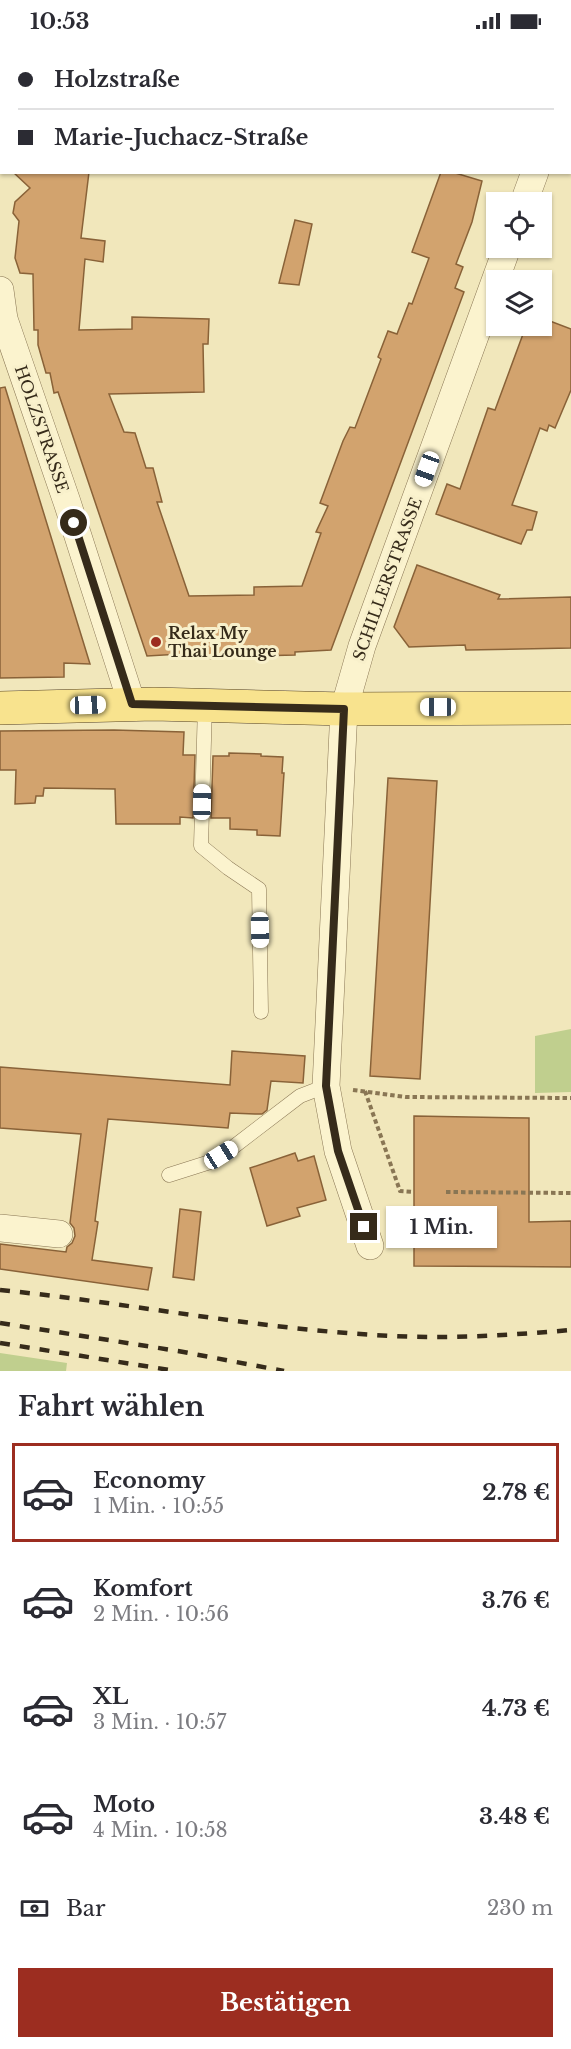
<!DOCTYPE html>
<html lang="de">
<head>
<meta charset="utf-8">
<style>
  :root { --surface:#fff; --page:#f2f2f3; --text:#2b2b33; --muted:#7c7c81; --line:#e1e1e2; --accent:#9c2d20 }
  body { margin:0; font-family:"Libre Baskerville",serif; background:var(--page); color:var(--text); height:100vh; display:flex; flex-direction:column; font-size:22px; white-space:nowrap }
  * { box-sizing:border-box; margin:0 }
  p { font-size:20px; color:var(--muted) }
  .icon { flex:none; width:33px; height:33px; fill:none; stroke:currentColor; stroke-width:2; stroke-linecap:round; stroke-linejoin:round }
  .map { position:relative; height:1329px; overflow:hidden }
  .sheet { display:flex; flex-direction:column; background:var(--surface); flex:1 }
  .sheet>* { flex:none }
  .guide { position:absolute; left:0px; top:0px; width:572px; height:132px; box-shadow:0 2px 4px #0004; display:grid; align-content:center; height:132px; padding:0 18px; background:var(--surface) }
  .controls { position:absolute; left:486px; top:150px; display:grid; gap:12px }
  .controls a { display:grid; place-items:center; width:66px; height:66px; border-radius:0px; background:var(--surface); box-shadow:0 2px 4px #0004; font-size:30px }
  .end { position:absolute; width:27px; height:27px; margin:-14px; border:8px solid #362b1a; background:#fff; box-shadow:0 0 0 3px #fff }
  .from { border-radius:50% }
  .bubble { position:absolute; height:42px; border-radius:0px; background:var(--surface); box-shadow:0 2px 4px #0004; font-size:20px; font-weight:700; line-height:42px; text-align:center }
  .car { position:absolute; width:18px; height:36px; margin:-18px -9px; border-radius:8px; box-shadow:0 0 4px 2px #0007; background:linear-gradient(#fff 24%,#345 0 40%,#fff 0 76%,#345 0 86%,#fff 0) }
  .guide b { display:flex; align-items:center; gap:21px; height:57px; font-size:22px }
  .guide b+b { border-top:2px solid var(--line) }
  .guide i { width:15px; height:15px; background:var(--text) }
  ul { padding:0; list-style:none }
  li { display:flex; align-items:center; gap:18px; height:99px; margin:0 12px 9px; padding:0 6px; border:3px solid transparent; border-radius:0px }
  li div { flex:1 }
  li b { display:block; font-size:22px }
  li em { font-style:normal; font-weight:700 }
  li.current { border-color:var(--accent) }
  li>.icon { width:54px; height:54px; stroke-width:1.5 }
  h2 { padding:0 18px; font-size:27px; line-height:72px }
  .pay { display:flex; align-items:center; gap:15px; height:66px; padding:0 18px; font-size:22px }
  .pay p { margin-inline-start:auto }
  .action { display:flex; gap:12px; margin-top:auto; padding:12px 18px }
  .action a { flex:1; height:69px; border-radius:0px; background:var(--accent); color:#fff; font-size:24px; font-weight:700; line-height:69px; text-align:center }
  .status { display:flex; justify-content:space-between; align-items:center; height:42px; padding:0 30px; background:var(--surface); direction:ltr }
  .status svg { height:16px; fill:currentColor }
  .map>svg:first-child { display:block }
  .green { fill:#c0cf8e }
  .building { fill:#d2a36e; stroke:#896238; stroke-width:1.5 }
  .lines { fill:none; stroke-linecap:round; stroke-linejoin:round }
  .service-casing { stroke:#897654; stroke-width:15 }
  .minor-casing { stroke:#897654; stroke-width:28 }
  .primary-casing { stroke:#554329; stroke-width:34 }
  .path { stroke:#897654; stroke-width:4; stroke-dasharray:4.5 3; stroke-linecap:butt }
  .service { stroke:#fbf3ce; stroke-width:14 }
  .minor { stroke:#fbf3ce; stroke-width:27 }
  .primary { stroke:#f8e38e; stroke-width:33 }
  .rail { stroke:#362b1a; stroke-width:4.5; stroke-dasharray:10 10; stroke-linecap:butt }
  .route { stroke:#362b1a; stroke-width:8 }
  .poi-dot { fill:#9c2d20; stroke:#f8f0cb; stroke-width:2 }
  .labels { text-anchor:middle; stroke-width:6; stroke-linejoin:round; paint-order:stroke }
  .street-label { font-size:16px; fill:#362b1a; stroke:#f8f0cb }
  .poi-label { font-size:16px; font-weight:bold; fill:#362b1a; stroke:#f8f0cb; text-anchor:start }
</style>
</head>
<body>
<div class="status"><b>10:53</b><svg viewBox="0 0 49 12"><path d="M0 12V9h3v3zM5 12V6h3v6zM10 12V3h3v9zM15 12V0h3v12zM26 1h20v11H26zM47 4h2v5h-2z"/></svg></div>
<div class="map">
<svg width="571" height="1329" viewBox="0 0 571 1329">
  <rect width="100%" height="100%" fill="#f1e7bb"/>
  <!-- green -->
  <g class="green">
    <path d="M571 987V1050L535 1051V994Z"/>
    <path d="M0 1311 67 1321 66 1329H0Z"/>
  </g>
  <!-- building -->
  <g class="building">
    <path d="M13 130H89L81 196 105 199 103 220 85 217 79 288 132 287V275L209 277 208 302H203L204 350 109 352 124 390 135 391 146 426H153L162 460H157L189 554 254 553V545L302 544 321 491 316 490 328 464 320 461 343 399 350 385 355 386 381 317 378 315 388 289 397 292 409 261 412 262 429 216 412 210 441 130H452L482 139 472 180 456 222 463 225 455 246 464 250 331 608 295 610V613L252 614V610L223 611 211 617 198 611 147 614 58 350 54 351 50 331H46L38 303V288H34L33 232 20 231 15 216 19 179 13 171 15 160 30 146Z"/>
    <path d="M295 178 312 182 299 243 279 241Z"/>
    <path d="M542 276 571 287V348L555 386 549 383 547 389 540 386 512 463 537 470 532 488H527L521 502 436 472 447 442 460 447 488 366 495 368 526 284H542Z"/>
    <path d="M5 345 90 622 64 621V635L0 636V346Z"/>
    <path d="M417 523 500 553 498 557 571 555V606L466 608 465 603 409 605 394 585Z"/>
    <path d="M114 688 184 690 183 713H195L193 776 180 775V782H116L115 747 44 746 43 754H36L35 761 15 762 16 728H0V689Z"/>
    <path d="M229 711 261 712V714L283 715 282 731H284L280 794 257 793V788L230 787V776H211L213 714H229Z"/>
    <path d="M388 736 437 739 420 1037 370 1034Z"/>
    <path d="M232 1009 305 1014 303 1041 271 1039 267 1068 262 1072H255L230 1071 228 1086 108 1077 95 1179 98 1180 92 1218 152 1226 148 1248 0 1227V1202L66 1210 67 1205 72 1201 75 1194 74 1186 70 1181 81 1092 0 1086V1025L230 1043Z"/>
    <path d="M414 1074 529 1076V1180L571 1179V1225L414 1224Z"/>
    <path d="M295 1111 298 1119 314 1114 326 1158 297 1166 300 1174 267 1184 250 1126Z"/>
    <path d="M180 1167 201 1170 194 1238 173 1235Z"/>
  </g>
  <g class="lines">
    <defs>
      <g id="service">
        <path d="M205 663 201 804 228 826 259 847 261 970"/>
        <path d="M169 1133 210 1120 232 1106 300 1054 326 1044"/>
      </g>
      <g id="minor">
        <path d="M570 34 571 31"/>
        <path d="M524 160 535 130"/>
        <path d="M0 248 4 277 67 460 132 662"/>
        <path d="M0 1186 59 1192"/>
        <path d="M370 1204 338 1109 326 1044 344 667 362 604 507 206"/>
      </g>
      <path id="primary" d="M0 666 154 662 344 667 571 666"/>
    </defs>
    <!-- service casing -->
    <use href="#service" class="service-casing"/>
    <!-- minor casing -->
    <use href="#minor" class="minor-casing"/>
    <!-- primary casing -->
    <use href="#primary" class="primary-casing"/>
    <!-- path -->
    <g class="path">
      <path d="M353 1048 406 1055 571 1056"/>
      <path d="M365 1049 400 1149 414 1150"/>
      <path d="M446 1150 571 1151"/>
    </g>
    <!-- service -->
    <use href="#service" class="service"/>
    <!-- minor -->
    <use href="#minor" class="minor"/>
    <!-- primary -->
    <use href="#primary" class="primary"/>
    <!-- rail -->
    <g class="rail">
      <path d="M0 1248C131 1261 261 1288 394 1294 453 1297 512 1293 571 1288"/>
      <path d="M0 1281 178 1309 284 1329"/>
      <path d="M0 1301 176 1329"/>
    </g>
  </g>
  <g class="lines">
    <!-- route -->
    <path class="route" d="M74 481 132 662 344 667 326 1044 338 1109 364 1185"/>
  </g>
  <!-- markers -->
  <circle class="poi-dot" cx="156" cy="600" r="6"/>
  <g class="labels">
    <!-- street labels -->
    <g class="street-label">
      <text transform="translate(42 387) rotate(71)" y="6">HOLZSTRASSE</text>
      <text transform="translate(387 537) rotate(-70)" y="6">SCHILLERSTRASSE</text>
    </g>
    <!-- poi labels -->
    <g class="poi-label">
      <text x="168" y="597">Relax My<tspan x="168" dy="18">Thai Lounge</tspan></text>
    </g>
  </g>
</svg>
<div class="controls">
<a><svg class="icon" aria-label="locate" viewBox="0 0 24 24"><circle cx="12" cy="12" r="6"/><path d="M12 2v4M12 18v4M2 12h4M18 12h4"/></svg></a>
<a><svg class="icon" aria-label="layers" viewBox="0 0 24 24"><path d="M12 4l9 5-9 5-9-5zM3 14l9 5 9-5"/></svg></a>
</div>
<i class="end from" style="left:74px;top:481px"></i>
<i class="end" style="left:364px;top:1185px"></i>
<div class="bubble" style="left:386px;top:1164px;width:111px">1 Min.</div>
<i class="car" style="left:427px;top:427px;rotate:200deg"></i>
<i class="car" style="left:88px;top:663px;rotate:88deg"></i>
<i class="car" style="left:438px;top:665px;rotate:270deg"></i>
<i class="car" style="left:202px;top:760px;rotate:1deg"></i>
<i class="car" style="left:260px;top:888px;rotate:179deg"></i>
<i class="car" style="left:221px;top:1113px;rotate:58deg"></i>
<div class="guide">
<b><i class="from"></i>Holzstraße</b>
<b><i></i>Marie-Juchacz-Straße</b>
</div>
</div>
<section class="sheet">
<h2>Fahrt wählen</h2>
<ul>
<li class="current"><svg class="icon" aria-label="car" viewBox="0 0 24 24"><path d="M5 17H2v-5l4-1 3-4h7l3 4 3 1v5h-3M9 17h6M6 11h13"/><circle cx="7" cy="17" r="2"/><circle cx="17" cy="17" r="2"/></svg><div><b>Economy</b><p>1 Min. · 10:55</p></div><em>2.78 €</em></li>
<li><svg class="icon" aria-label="car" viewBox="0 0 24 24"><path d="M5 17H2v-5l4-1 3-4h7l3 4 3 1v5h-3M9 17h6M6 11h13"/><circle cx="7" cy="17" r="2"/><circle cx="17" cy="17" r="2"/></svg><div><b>Komfort</b><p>2 Min. · 10:56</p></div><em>3.76 €</em></li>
<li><svg class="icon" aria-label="car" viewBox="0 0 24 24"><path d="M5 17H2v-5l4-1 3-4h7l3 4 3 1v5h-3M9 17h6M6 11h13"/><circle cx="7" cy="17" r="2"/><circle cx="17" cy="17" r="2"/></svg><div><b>XL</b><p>3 Min. · 10:57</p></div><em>4.73 €</em></li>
<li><svg class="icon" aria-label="car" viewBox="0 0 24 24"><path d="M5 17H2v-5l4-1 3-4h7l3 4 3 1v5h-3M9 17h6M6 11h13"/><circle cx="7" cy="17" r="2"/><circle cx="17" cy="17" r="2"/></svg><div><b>Moto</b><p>4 Min. · 10:58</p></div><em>3.48 €</em></li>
</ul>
<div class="pay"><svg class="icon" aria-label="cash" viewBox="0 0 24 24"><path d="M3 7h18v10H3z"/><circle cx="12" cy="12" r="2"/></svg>Bar<p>230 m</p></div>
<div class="action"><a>Bestätigen</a></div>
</section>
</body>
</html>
